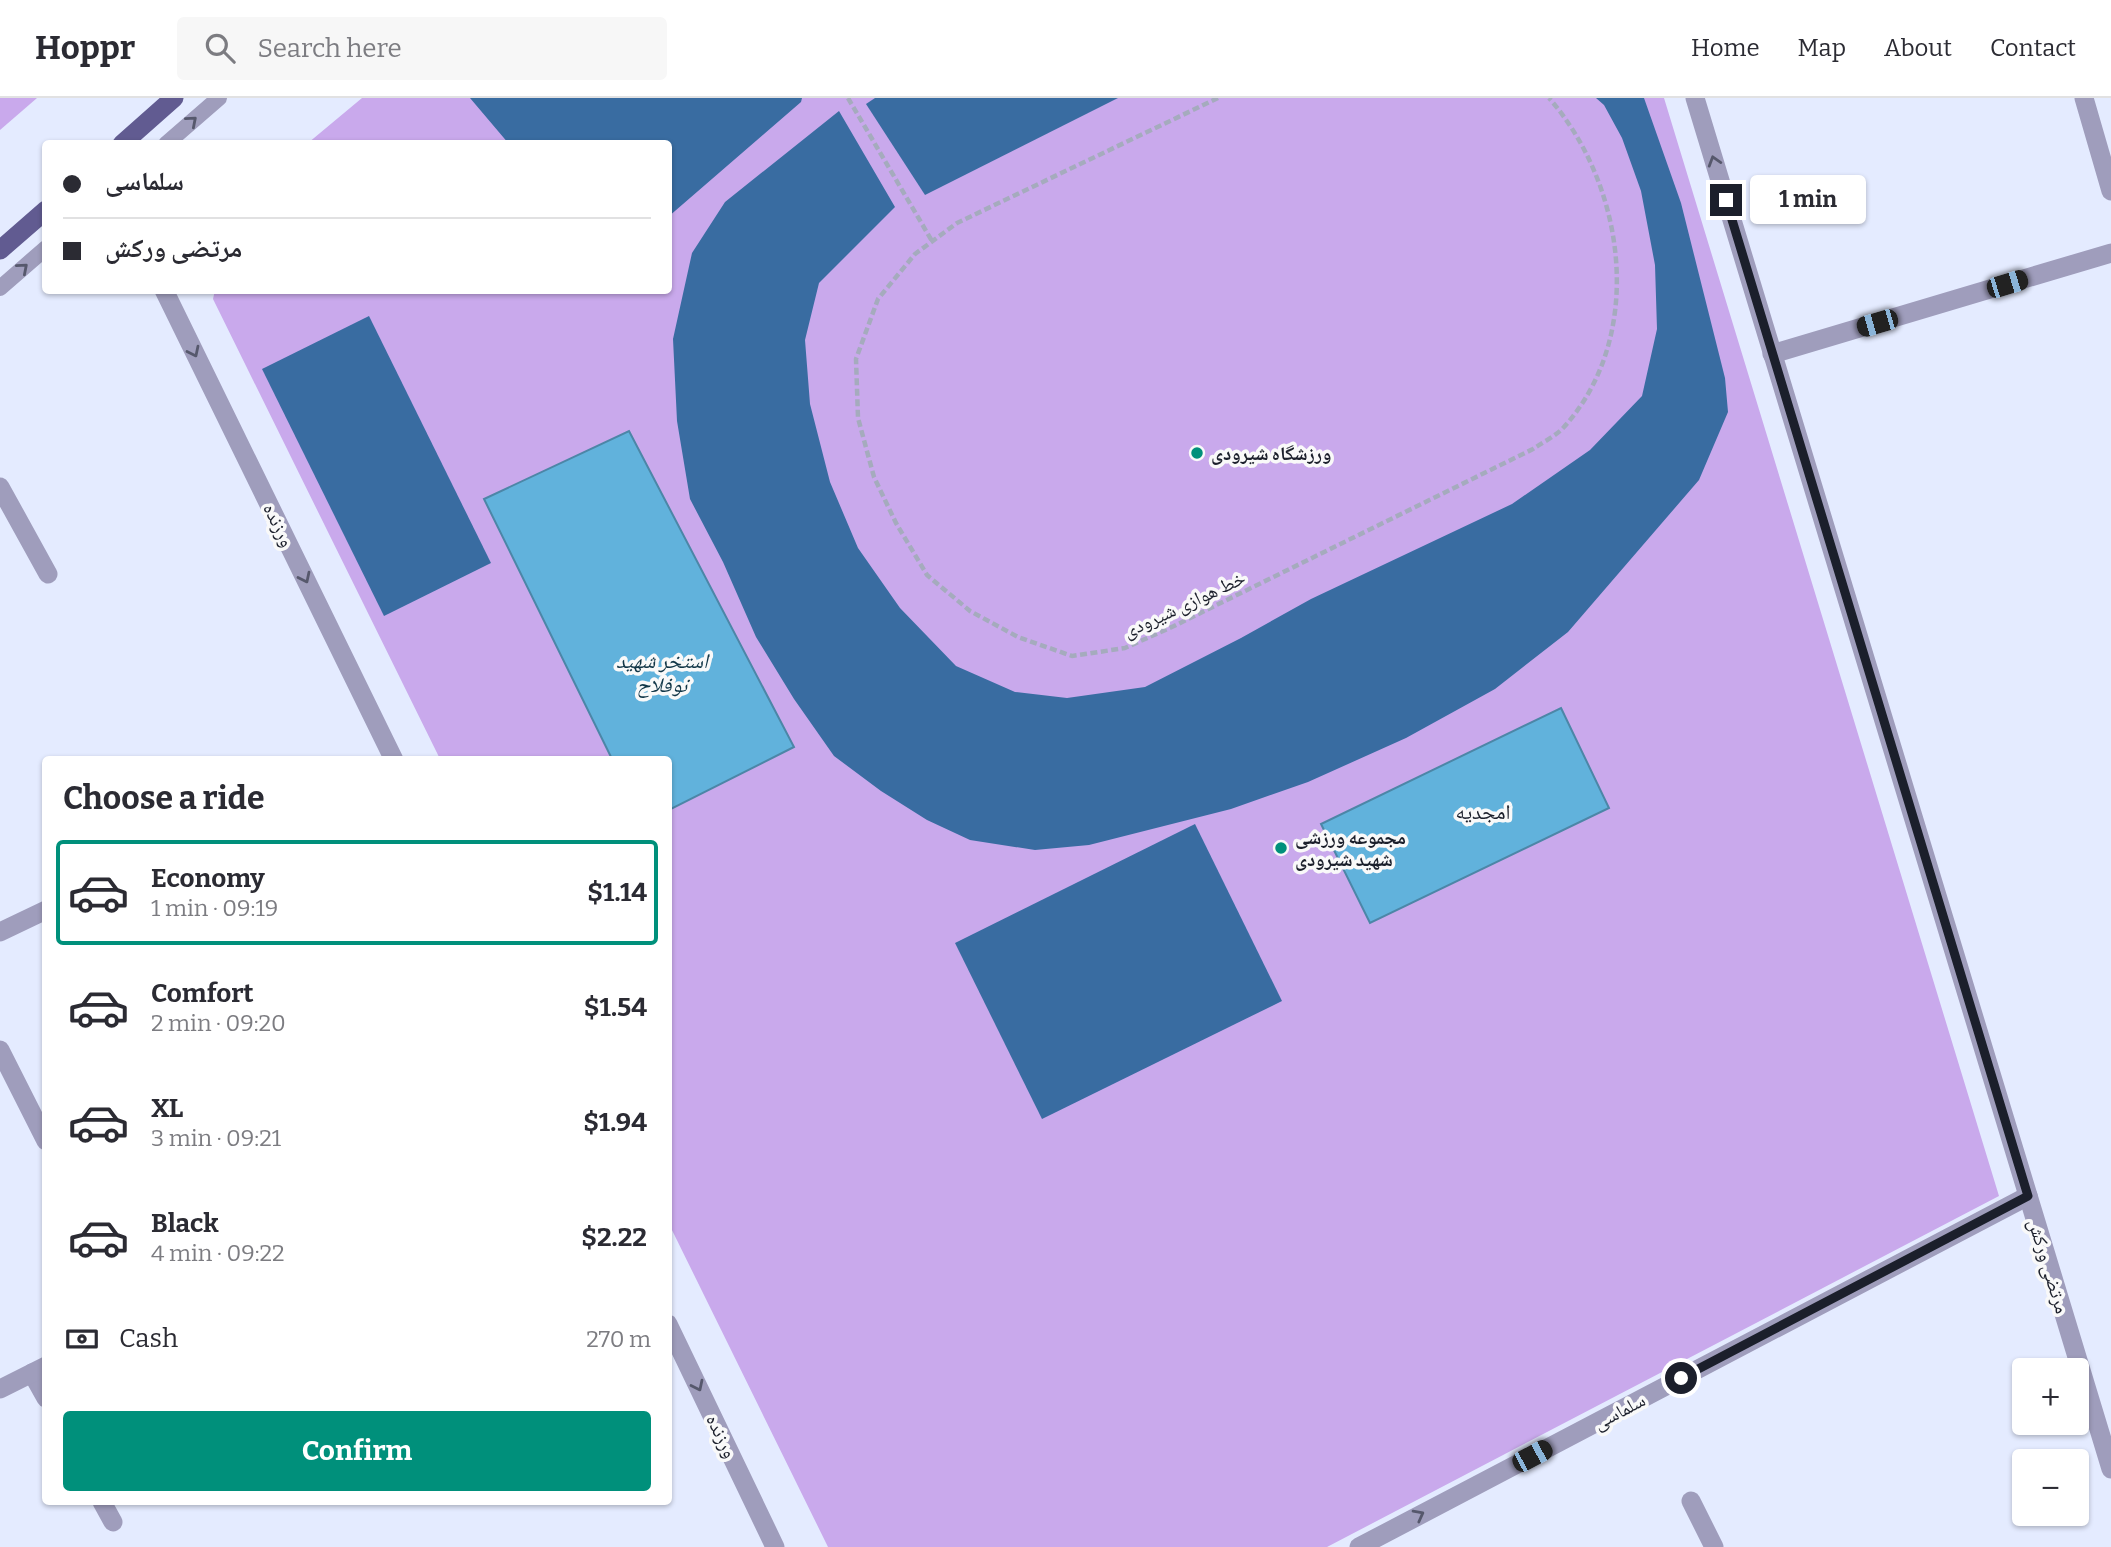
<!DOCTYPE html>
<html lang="en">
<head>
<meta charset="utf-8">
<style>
  :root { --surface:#fff; --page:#f7f7f7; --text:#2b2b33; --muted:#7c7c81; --line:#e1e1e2; --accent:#00907b }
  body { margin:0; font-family:Bitter,"Noto Naskh Arabic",serif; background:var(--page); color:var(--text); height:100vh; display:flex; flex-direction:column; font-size:26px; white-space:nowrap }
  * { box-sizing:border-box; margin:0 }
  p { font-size:23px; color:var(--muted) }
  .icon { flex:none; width:38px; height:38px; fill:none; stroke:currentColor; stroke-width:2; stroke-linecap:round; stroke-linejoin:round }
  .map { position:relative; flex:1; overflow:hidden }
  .drawer { position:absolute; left:42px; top:658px; width:630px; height:749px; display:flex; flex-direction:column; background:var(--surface); border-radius:7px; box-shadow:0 2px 5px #0004 }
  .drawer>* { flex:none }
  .hud { position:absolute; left:42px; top:42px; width:630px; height:154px; border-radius:7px; box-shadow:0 2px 5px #0004; display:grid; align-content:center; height:154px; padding:0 21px; background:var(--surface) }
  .buttons { position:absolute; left:2012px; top:1260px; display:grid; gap:14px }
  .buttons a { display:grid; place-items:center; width:77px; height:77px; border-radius:7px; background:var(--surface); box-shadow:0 2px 5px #0004; font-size:35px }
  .end { position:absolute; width:32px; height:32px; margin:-16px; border:9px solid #1b1f2b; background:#fff; box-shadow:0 0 0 4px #fff }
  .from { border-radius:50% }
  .bubble { position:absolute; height:49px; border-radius:7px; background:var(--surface); box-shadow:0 2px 5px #0004; font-size:23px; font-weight:700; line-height:49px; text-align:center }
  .car { position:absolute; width:21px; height:42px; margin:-21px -10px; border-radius:9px; box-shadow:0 0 5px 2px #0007; background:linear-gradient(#222 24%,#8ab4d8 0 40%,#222 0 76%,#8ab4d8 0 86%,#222 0) }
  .hud b { display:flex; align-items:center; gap:24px; height:66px; font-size:26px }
  .hud b+b { border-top:2px solid var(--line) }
  .hud i { width:18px; height:18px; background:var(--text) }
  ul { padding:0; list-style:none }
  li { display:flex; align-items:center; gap:21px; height:105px; margin:0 14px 10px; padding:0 7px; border:4px solid transparent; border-radius:7px }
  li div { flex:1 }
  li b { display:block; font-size:26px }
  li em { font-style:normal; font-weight:700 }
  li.on { border-color:var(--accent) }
  li>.icon { width:63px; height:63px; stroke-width:1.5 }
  h2 { padding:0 21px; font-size:32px; line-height:84px }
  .pay { display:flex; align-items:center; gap:18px; height:77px; padding:0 21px; font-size:26px }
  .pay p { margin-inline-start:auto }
  .cta { display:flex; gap:14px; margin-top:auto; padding:14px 21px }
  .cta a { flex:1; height:80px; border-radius:7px; background:var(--accent); color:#fff; font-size:28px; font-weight:700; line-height:80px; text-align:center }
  header { display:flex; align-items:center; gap:42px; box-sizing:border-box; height:98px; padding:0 35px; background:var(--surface); border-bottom:2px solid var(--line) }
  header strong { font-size:33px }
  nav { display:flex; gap:38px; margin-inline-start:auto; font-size:24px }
  .search { width:490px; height:63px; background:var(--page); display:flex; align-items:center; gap:18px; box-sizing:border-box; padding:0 24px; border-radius:7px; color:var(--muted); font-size:26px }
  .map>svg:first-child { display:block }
  .green { fill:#c9a9ec }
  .water { fill:#61b2dc; stroke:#4c86a7; stroke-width:2 }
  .building { fill:#396ca1 }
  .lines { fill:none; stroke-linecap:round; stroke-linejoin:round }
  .path { stroke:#a5abbd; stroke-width:4.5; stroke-dasharray:7 3.5; stroke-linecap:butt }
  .service { stroke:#9f9dbc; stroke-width:16 }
  .minor { stroke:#9f9dbc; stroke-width:19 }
  .primary { stroke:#615b91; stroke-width:19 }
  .oneway { stroke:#56586c }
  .route { stroke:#1b1f2b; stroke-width:9 }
  .poi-dot { fill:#00907b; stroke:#f9f9f9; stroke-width:2.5 }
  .labels { text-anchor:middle; stroke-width:7; stroke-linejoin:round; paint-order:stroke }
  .poi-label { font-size:19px; font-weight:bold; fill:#1b1f2b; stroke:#f9f9f9; text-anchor:start }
  .street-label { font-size:19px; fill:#1b1f2b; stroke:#f9f9f9 }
  .water-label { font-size:21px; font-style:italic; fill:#113647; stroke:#f9f9f9 }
  .neighbourhood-label { font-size:21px; fill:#1b1f2b; stroke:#f9f9f9 }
</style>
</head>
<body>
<header>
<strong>Hoppr</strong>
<div class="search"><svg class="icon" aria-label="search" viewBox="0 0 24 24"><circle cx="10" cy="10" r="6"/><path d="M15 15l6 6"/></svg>Search here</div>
<nav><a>Home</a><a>Map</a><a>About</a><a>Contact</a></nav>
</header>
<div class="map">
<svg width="2111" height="1449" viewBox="0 0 2111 1449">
  <rect width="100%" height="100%" fill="#e4ebff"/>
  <!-- green -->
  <g class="green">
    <path d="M0 0H37L0 32Z"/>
    <path d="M362 0H1664L1999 1098 1327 1449H828L669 1126 668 662 440 661 213 201 215 192H668V46L308 45Z"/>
  </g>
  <!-- water -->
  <g class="water">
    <path d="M629 333 794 649 669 712 668 662 612 661 484 401Z"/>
    <path d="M1561 610 1609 710 1370 825 1321 726Z"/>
  </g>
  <!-- building -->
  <g class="building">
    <path d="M470 0H802L801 4 668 119V46H509Z"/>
    <path d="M875 0H1118L925 97 866 6Z"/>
    <path d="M1596 0H1644L1681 105 1725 280 1728 314 1699 382 1568 534 1495 591 1406 640 1308 684 1231 711 1089 747 1035 752 970 742 927 722 881 693 834 658 794 601 756 539 723 464 690 401 677 323 673 241 692 155 725 104 839 13 895 109 819 185 805 242 810 306 830 384 858 450 900 510 956 568 1015 594 1067 600 1145 589 1241 540 1311 501 1512 406 1590 352 1642 298 1657 231 1655 167 1641 93 1622 40 1604 7Z"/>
    <path d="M369 218 491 465 384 518 262 271Z"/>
    <path d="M1195 726 1282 903 1042 1021 955 845Z"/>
  </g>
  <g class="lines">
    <!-- path -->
    <g class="path">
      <path d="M848 0 932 143"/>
      <path d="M1218 0 957 125 915 156 878 201 856 261 858 320 874 379 896 425 927 477 970 513 1018 539 1072 558 1125 550 1174 528 1533 351C1543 344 1556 338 1564 329 1646 238 1626 88 1549 0"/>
    </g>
    <!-- service -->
    <g class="service">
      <path d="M166 46 219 0"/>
      <path d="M0 190 46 150"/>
    </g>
    <!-- minor -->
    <g class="minor">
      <path d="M1695 0 2111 1371"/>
      <path d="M2084 0 2111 93"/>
      <path d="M164 192 394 662"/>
      <path d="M1772 256 2111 155"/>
      <path d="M0 389 48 476"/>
      <path d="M0 834 46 812"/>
      <path d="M0 952 46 1043"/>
      <path d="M668 1226 775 1449"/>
      <path d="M32 1275 46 1300"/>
      <path d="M0 1291 46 1268"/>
      <path d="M1691 1403 1714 1449"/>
      <path d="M102 1404 113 1424"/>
      <path d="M1359 1449 2028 1098"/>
    </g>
    <!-- primary -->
    <g class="primary">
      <path d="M122 46 174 0"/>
      <path d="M0 152 46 112"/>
    </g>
  </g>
  <!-- one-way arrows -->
  <defs><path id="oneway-chevron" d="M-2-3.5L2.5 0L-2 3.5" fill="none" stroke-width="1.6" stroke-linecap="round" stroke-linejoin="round" transform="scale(1.75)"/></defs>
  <g class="oneway">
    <use href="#oneway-chevron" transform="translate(192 23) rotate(-41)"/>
    <use href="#oneway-chevron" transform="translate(1714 63) rotate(-107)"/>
    <use href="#oneway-chevron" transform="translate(23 170) rotate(-41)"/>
    <use href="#oneway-chevron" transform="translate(194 254) rotate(64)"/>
    <use href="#oneway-chevron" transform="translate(305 480) rotate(64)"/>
    <use href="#oneway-chevron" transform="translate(698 1288) rotate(64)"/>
    <use href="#oneway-chevron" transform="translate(1419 1417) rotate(-28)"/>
  </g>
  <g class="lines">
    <!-- route -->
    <path class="route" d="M1681 1280 2028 1098 1726 102"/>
  </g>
  <!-- markers -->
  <g class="poi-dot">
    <circle cx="1197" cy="355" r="7"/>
    <circle cx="1281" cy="750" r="7"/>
  </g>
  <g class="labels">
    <!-- poi labels -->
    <g class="poi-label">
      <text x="1211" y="362">ورزشگاه شیرودی</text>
      <text x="1295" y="746">مجموعه ورزشی<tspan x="1295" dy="22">شهید شیرودی</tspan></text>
    </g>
    <!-- street labels -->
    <g class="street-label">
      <text transform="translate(279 427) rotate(64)" y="7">ورزنده</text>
      <text transform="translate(1184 506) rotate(-25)" y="7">خط هوازی شیرودی</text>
      <text transform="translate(2049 1168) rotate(73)" y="7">مرتضی ورکش</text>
      <text transform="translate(1619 1313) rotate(-28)" y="7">سلماسی</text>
      <text transform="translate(722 1338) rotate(64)" y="7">ورزنده</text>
    </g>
    <!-- water labels -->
    <g class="water-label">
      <text x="662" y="570">استخر شهید<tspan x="662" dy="24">نوفلاح</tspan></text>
    </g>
    <!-- neighbourhood labels -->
    <g class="neighbourhood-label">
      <text x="1483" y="721">امجدیه</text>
    </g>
  </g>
</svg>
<div class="buttons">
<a>+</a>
<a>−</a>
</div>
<i class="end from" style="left:1681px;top:1280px"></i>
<i class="end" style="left:1726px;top:102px"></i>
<div class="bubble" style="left:1750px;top:77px;width:116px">1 min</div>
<i class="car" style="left:2007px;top:186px;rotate:73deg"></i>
<i class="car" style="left:1877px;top:225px;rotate:254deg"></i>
<i class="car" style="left:1532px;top:1358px;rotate:62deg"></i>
<div class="hud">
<b><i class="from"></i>سلماسی</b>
<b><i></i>مرتضی ورکش</b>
</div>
<section class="drawer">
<h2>Choose a ride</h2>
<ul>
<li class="on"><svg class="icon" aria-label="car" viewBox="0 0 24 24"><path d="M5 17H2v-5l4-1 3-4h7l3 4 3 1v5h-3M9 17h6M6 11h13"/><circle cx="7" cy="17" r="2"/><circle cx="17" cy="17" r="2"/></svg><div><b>Economy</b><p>1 min · 09:19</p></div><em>$1.14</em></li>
<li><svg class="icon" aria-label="car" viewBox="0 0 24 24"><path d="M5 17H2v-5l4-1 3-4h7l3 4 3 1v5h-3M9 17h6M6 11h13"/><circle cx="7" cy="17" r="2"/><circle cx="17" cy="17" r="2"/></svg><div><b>Comfort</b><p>2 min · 09:20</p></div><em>$1.54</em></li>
<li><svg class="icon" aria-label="car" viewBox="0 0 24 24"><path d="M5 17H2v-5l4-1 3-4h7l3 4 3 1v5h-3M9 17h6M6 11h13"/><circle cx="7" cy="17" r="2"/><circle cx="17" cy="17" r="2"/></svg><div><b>XL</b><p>3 min · 09:21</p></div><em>$1.94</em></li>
<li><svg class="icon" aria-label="car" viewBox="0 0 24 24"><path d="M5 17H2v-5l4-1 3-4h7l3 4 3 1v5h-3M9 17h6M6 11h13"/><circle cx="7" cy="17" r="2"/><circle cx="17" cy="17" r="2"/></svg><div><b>Black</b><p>4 min · 09:22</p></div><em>$2.22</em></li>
</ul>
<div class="pay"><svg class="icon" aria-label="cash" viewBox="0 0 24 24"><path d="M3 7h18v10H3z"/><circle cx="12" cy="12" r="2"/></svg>Cash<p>270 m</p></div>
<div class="cta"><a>Confirm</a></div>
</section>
</div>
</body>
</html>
